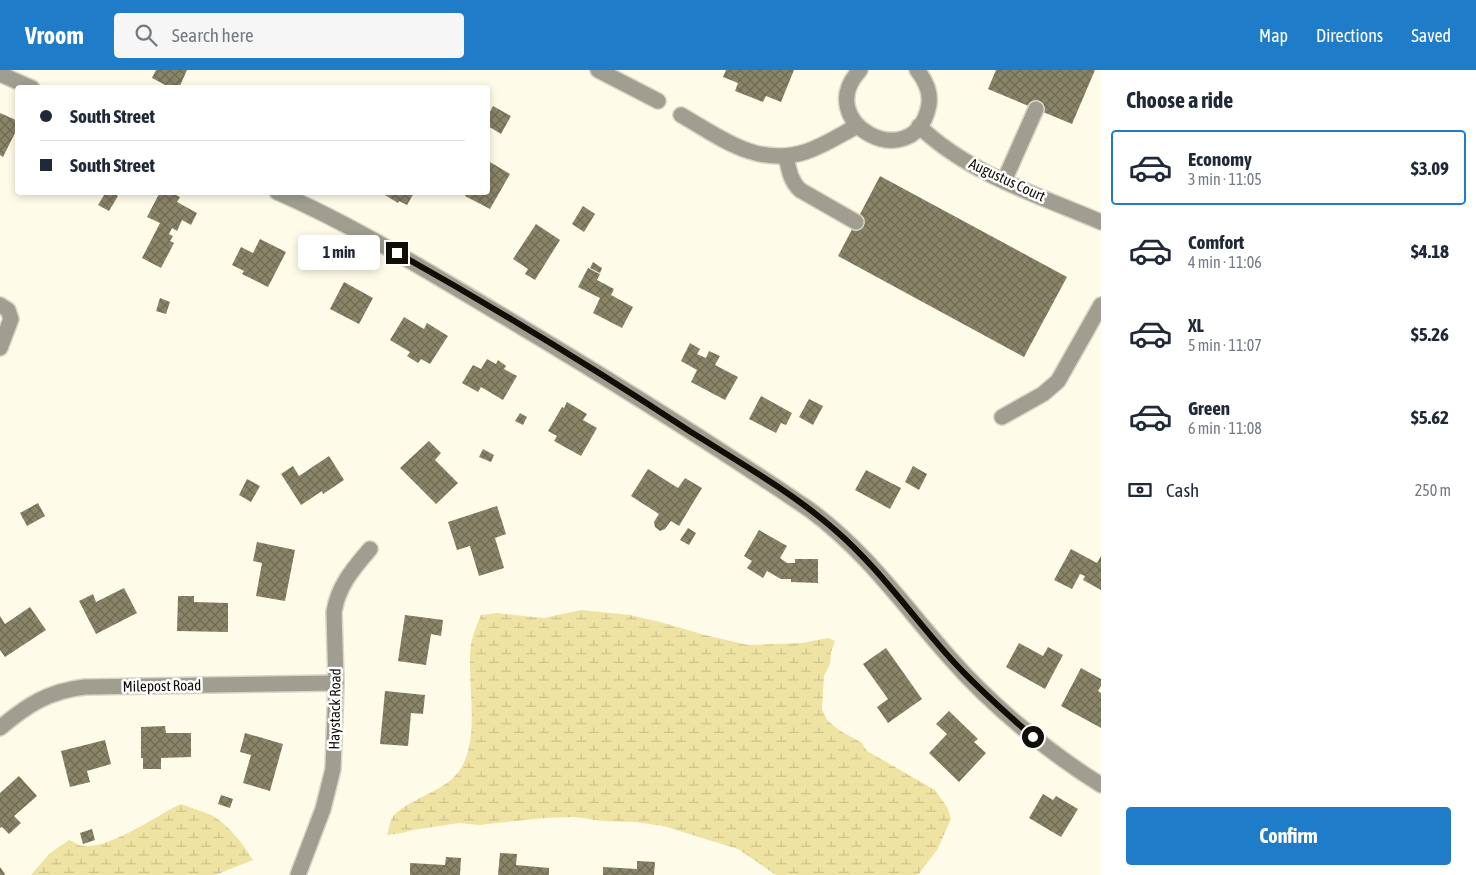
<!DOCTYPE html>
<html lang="en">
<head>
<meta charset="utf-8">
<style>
  :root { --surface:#fff; --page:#f6f6f7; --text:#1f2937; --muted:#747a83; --line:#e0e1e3; --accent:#1f7cc9 }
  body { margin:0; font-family:"Asap Condensed",sans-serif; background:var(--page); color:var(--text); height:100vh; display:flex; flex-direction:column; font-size:19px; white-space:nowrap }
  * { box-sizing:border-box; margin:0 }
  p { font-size:16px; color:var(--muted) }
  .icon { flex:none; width:28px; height:28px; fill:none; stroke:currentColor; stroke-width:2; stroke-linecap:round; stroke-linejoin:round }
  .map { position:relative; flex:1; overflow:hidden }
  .side { display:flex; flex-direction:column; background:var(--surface); width:375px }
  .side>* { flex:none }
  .banner { position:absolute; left:15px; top:15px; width:475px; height:110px; border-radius:5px; box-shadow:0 2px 8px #0003; display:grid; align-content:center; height:110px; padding:0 25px; background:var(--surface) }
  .end { position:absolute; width:22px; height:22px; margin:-11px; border:6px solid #110f05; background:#fff; box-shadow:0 0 0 2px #fff }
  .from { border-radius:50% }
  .bubble { position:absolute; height:35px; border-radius:5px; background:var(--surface); box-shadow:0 2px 8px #0003; font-size:16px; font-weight:700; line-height:35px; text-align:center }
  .banner b { display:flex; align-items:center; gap:18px; height:48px; font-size:19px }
  .banner b+b { border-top:1px solid var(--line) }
  .banner i { width:12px; height:12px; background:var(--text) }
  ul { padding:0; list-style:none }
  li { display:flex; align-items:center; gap:15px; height:75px; margin:0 10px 8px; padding:0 15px; border:2px solid transparent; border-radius:5px }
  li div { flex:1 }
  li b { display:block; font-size:19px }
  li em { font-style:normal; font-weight:700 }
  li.current { border-color:var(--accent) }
  li>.icon { width:45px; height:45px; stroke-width:1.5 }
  h2 { padding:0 25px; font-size:22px; line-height:60px }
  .pay { display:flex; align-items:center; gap:12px; height:55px; padding:0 25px; font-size:19px }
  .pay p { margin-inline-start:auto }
  .primary-button { display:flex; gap:10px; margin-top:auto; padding:10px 25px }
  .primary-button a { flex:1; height:58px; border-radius:5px; background:var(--accent); color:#fff; font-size:20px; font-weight:700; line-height:58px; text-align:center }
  header { display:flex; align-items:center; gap:30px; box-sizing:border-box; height:70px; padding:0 25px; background:var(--accent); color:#fff }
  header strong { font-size:24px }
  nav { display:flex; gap:28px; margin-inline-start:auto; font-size:18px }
  .search { width:350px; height:45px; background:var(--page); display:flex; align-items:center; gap:12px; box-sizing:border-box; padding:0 18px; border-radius:5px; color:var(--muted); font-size:19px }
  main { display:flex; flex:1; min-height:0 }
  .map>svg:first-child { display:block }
  .wetland { fill:url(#wetland-marsh) }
  .building { fill:url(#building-cross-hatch) }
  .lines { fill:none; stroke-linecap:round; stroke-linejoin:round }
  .minor-casing { stroke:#d8d5c4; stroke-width:18 }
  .minor { stroke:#a09e91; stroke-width:15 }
  .route { stroke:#110f05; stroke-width:6 }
  .labels { text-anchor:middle; stroke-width:5; stroke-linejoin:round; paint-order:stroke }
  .street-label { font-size:15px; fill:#110f05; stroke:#fff }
</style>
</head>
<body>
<header>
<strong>Vroom</strong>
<div class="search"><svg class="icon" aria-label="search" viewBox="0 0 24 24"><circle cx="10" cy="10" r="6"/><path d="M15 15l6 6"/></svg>Search here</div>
<nav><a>Map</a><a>Directions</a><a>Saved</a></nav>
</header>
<main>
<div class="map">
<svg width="1101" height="805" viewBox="0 0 1101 805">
  <defs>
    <pattern id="wetland-marsh" width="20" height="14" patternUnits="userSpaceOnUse" patternTransform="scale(1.25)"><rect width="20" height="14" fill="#efe3a3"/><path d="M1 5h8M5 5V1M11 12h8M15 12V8" fill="none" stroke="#ccc28b"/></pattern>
    <pattern id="building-cross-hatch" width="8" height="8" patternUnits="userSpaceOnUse" patternTransform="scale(1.25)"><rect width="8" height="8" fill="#8a8468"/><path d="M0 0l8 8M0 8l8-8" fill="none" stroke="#6f6a54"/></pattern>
  </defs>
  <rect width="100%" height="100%" fill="#fefbe8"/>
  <!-- wetland -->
  <g class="wetland">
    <path d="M581 540 630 545 660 552 705 565 748 575 802 573 828 568 835 571 831 582 830 594 824 606 822 639 827 650 839 660 862 673 867 681 935 720 947 737 951 749 937 780 918 805H776L738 779 663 756 635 752 603 751 575 747 545 748 478 755 459 753 413 760 402 763 387 765C389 758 390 749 395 744 413 727 449 720 461 698 481 665 466 611 471 574 473 564 477 554 481 545L496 543 544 548Z"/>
    <path d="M181 734C191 738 202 741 211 745 227 753 244 775 253 790L215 805H31L49 784 69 770C74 772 79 776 84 776 110 779 157 745 181 734Z"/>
  </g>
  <!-- building -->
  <g class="building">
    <path d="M156 0H187L179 18H171L152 8Z"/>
    <path d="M726 0H794L781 32 766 26 763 32 735 21 738 13 723 7Z"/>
    <path d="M996 0H1095L1072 54 988 19Z"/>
    <path d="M493 36 511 46 501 64 488 56V46Z"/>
    <path d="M0 43 18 51V57L3 87 0 85Z"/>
    <path d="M490 92 510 104 490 139 465 126 467 122H488V96Z"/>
    <path d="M880 106 1067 207 1024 287 838 186Z"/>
    <path d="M106 122H111L118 126 109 141 98 135Z"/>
    <path d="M160 122H170L180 127 177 132 197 143 191 155 182 150 177 161 172 158 169 164 173 166 170 171 174 173 161 198 142 188 160 153 147 147Z"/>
    <path d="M380 122H412L414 123 407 135 399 131 398 133Z"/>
    <path d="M583 136 595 144 584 162 572 154Z"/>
    <path d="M536 154 560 170 535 210 525 204 528 199 513 189Z"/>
    <path d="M260 169 286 182 268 217 242 204 244 201 232 195 241 177 253 183Z"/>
    <path d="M593 192 602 198 600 203 590 198Z"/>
    <path d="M588 198 600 204 597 210 614 219 611 225 633 237 622 258 593 243 600 228 578 217Z"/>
    <path d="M344 212 373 228 359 254 330 239Z"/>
    <path d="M160 228 170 232 166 244 156 241Z"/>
    <path d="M404 247 424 259 427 253 448 266 430 294 421 289 418 293 407 286 410 282 390 270Z"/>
    <path d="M690 273 700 279 697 284 706 288 709 281 720 286 715 295 738 307 725 330 691 312 697 300 681 291Z"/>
    <path d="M487 289 496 294 498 290 506 296 504 299 517 306 503 330 481 317 478 322 462 313 473 295 481 299Z"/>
    <path d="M761 326 792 343 786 355 781 353 776 363 749 349Z"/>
    <path d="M809 329 823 336 813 355 799 347Z"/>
    <path d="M567 332 587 344 583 350 597 358 581 386 554 371 557 366 548 361 562 337 564 338Z"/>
    <path d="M520 343 527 347 523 355 515 351Z"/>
    <path d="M429 371 441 383 435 390 458 413 436 434 400 398Z"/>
    <path d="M483 379 494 385 491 392 479 387Z"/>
    <path d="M329 386 344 410 323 424 322 421 301 435 281 404 293 396 299 406Z"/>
    <path d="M913 396 927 404 919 420 905 412Z"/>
    <path d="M648 399 678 418 685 408 702 418 679 456 671 451 665 459 660 461 655 457 654 452 659 444 631 426Z"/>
    <path d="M866 400 901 418 890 439 855 420Z"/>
    <path d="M247 409 260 416 251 432 239 425Z"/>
    <path d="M38 433 45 446 27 456 20 443Z"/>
    <path d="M497 436 506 464 495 468 504 498 479 506 470 476 457 480 448 452Z"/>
    <path d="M688 458 696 463 689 475 680 470Z"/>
    <path d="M759 460 787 476 780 488 787 493H795V489H818V513L791 512V509H781L767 501 763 508 747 498 752 491 744 486Z"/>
    <path d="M257 472 295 480 285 531 256 526 262 493 253 491Z"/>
    <path d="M1071 479 1097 493 1101 486V520L1083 510 1085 506 1080 504 1072 519 1054 510Z"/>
    <path d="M124 518 137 543 96 564 79 531 93 524 96 532Z"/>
    <path d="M178 526H194V532L228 533V562L177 561Z"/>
    <path d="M30 537 46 560 5 587 0 580V546L5 554Z"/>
    <path d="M405 545 443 550 441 566 431 564 426 595 398 591Z"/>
    <path d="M1019 573 1043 586 1048 577 1063 585 1045 619 1006 597Z"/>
    <path d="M886 578 922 629 888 653 877 637 888 629 863 594Z"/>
    <path d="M1081 598 1101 609V616L1098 621 1101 623V658L1061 636Z"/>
    <path d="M385 621 425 625 423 644 411 643 408 676 380 674Z"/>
    <path d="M949 641 978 669 974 672 986 683 959 712 929 683 947 664 936 654Z"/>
    <path d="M165 656 166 663H191V687L161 688V699H143V688H141V657Z"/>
    <path d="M245 663 283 674 270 721 243 713 251 685 240 682Z"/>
    <path d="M105 670 111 694 87 701 90 712 70 717 61 681Z"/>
    <path d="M19 706 37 726 14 746 21 753 9 764 2 757 0 758V723Z"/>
    <path d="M1043 724 1053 730 1056 726 1078 739 1061 767 1029 748Z"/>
    <path d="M221 725 233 729 230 738 218 734Z"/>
    <path d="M92 759 95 770 83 774 80 763Z"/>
    <path d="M500 783 517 784 516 795 549 798V805H498Z"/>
    <path d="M446 787 461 788 460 805H410V793L445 795Z"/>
    <path d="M637 791 655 792 654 805H603V797L637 799Z"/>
    <path d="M0 797 5 804 4 805H0Z"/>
  </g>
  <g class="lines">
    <defs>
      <g id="minor">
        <path d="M598 0 658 31"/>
        <path d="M860 0C811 52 911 106 928 39 932 25 926 11 917 0"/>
        <path d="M0 4 32 18"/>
        <path d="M681 45C721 68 757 97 805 82 824 76 840 65 857 56"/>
        <path d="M919 56C967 103 1040 126 1101 152"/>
        <path d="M786 86C789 100 790 110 800 120L856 152"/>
        <path d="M1004 111 1036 39"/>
        <path d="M277 122C353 155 422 198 493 240 601 304 707 370 810 440 868 483 903 535 950 588 992 636 1047 681 1101 715"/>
        <path d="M0 235 8 240 11 249 0 278"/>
        <path d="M1002 347 1043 324 1058 311 1101 235"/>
        <path d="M0 658C27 635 49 621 85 617L336 613"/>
        <path d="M298 805 323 739 333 699 336 613 334 542C338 516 353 499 370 479"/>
      </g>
    </defs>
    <!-- minor casing -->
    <use href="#minor" class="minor-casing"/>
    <!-- minor -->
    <use href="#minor" class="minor"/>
  </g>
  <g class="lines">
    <!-- route -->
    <path class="route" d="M397 183C497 239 595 299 691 362 739 392 793 423 835 460 879 498 912 546 951 589 976 617 1005 642 1033 667"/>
  </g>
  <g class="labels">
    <!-- street labels -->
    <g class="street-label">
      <text transform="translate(1007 110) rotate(25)" y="5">Augustus Court</text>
      <text transform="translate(162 616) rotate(-1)" y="5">Milepost Road</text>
      <text transform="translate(335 639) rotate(-89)" y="5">Haystack Road</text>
    </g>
  </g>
</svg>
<i class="end from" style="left:1033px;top:667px"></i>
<i class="end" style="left:397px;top:183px"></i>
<div class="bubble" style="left:298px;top:165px;width:82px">1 min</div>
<div class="banner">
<b><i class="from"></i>South Street</b>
<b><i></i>South Street</b>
</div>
</div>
<section class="side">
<h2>Choose a ride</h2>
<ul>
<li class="current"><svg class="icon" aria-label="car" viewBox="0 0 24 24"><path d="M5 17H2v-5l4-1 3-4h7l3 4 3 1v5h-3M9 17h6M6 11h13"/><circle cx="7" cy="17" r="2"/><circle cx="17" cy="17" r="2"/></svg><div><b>Economy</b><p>3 min · 11:05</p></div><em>$3.09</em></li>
<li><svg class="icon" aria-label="car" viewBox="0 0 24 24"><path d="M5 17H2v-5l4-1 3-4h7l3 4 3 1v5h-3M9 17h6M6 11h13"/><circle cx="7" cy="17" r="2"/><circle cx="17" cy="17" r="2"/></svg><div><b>Comfort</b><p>4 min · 11:06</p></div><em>$4.18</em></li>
<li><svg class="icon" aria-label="car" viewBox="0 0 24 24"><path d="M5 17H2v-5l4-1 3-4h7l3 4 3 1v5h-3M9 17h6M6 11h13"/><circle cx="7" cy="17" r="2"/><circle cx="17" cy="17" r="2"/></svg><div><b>XL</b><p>5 min · 11:07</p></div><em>$5.26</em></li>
<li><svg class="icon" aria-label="car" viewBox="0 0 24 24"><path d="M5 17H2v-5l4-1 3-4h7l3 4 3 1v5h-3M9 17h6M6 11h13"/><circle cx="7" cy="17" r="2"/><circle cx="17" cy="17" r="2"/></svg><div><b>Green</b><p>6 min · 11:08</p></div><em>$5.62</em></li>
</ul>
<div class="pay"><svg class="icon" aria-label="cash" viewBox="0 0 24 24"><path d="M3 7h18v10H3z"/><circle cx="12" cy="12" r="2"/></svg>Cash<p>250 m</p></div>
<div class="primary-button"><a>Confirm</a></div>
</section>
</main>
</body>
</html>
